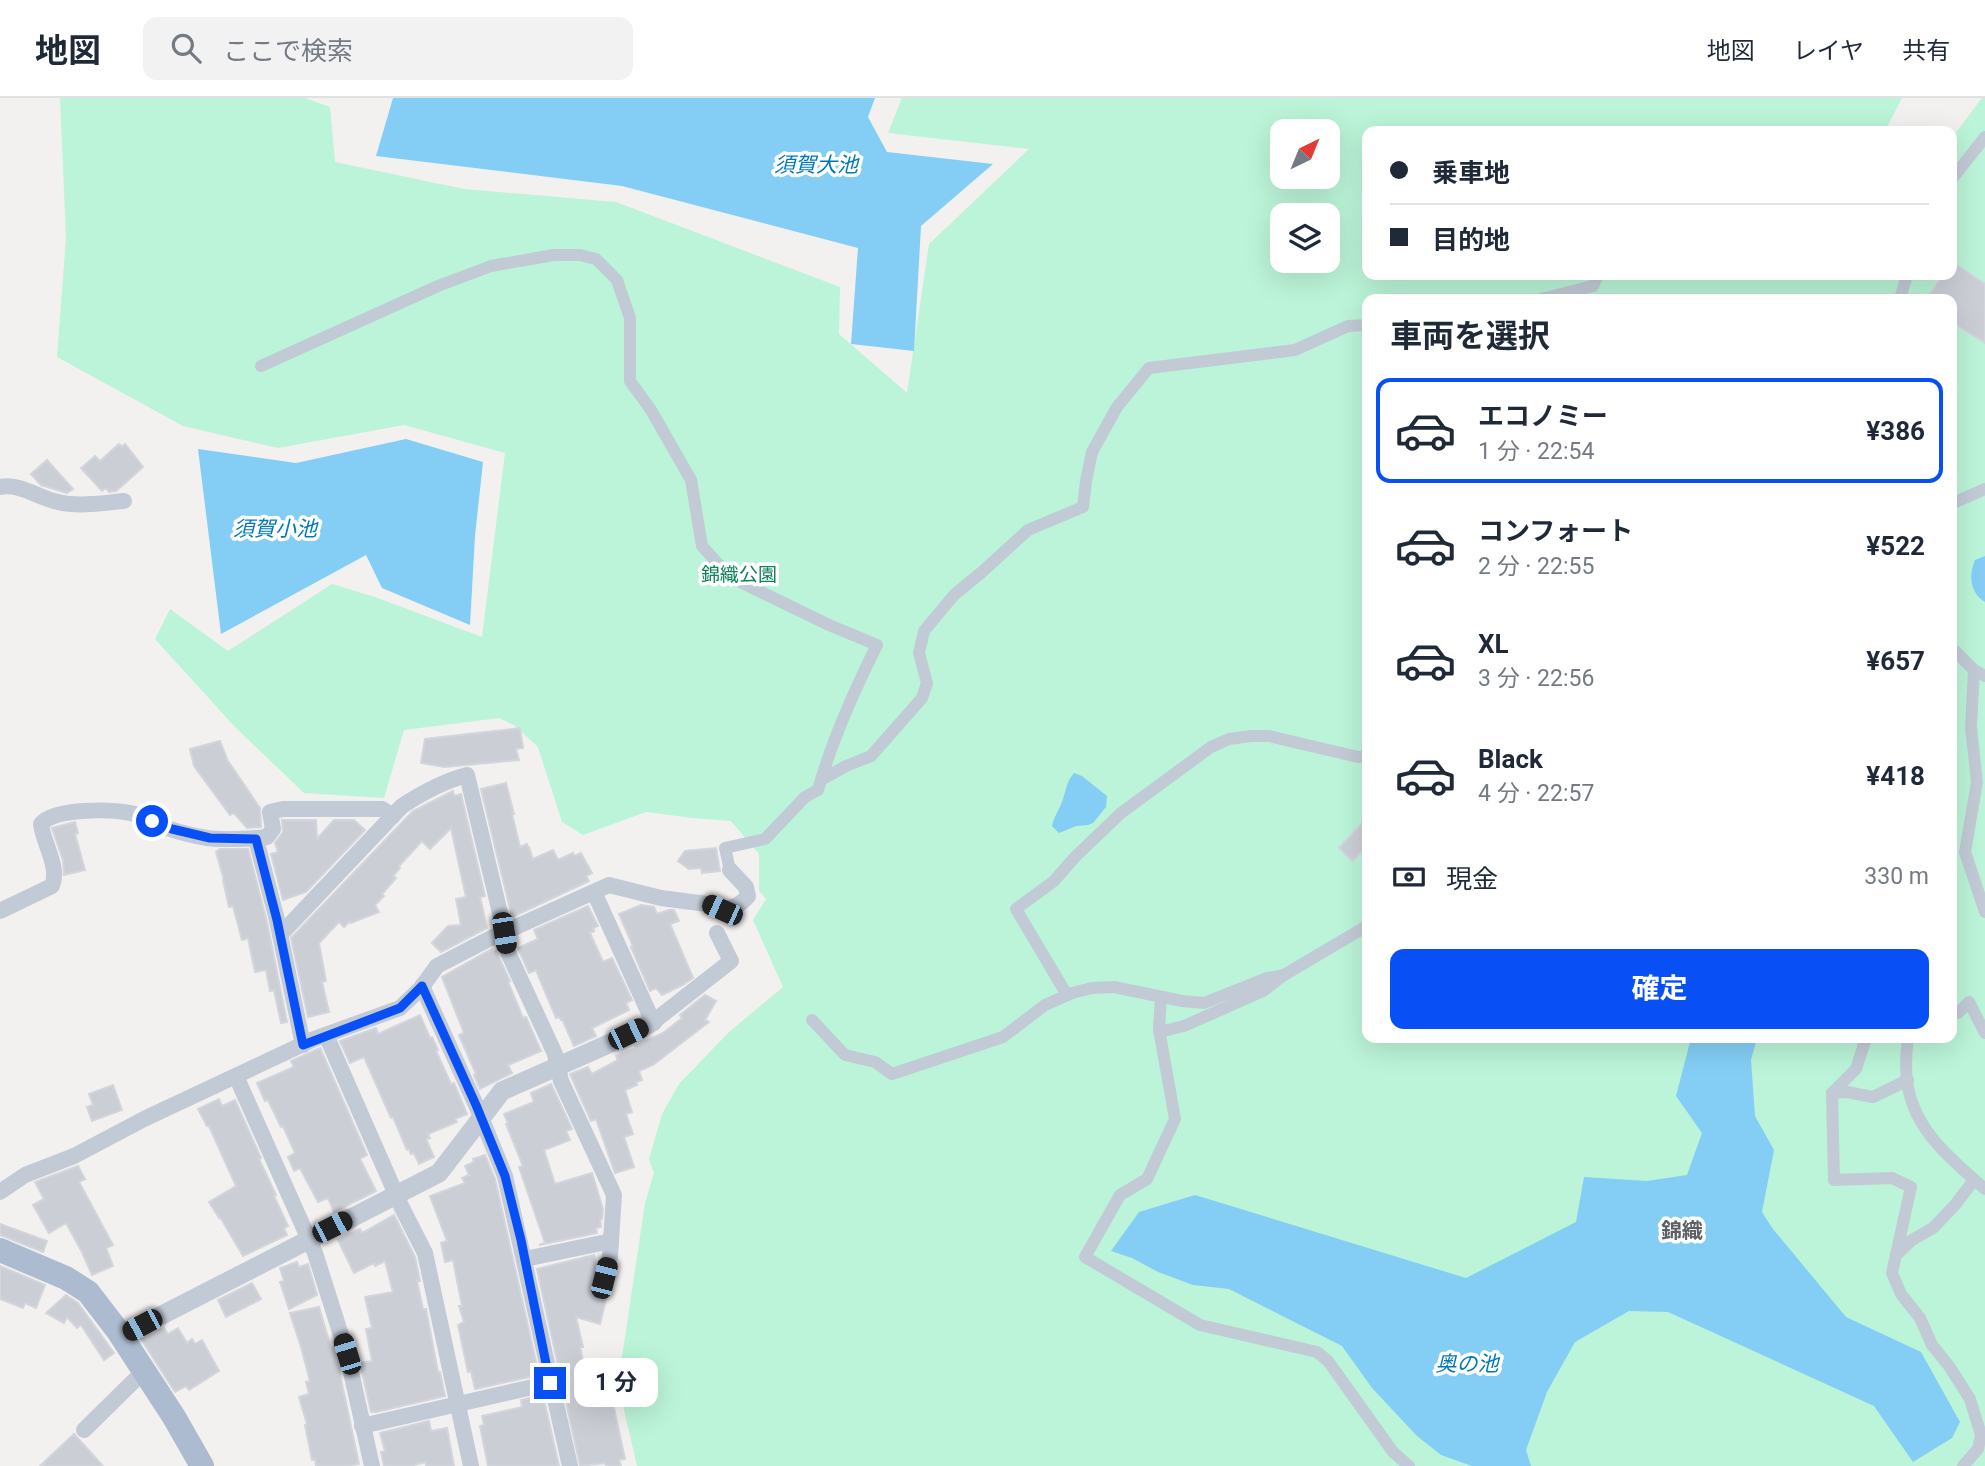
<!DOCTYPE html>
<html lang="ja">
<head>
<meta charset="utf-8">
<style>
  :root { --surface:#fff; --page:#f2f2f3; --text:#1f2937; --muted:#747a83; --line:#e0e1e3; --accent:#0850f5 }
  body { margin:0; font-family:Roboto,"Noto Sans JP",sans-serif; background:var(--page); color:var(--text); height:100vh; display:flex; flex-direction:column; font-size:26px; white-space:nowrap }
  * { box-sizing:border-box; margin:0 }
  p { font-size:23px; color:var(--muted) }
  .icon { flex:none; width:38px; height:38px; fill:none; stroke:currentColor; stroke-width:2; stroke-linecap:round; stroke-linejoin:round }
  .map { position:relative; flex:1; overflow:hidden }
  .sheet { position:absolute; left:1362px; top:196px; width:595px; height:749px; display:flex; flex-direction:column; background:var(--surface); border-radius:14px; box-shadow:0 7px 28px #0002 }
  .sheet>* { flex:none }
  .hud { position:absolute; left:1362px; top:28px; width:595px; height:154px; border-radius:14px; box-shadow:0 7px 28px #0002; display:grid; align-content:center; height:154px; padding:0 28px; background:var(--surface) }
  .needle { width:46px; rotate:43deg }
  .buttons { position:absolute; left:1270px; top:21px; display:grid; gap:14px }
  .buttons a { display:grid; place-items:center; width:70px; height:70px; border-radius:14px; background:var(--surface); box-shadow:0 7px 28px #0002; font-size:35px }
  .end { position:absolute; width:32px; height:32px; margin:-16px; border:9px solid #0850f5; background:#fff; box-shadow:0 0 0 4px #fff }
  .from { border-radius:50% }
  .bubble { position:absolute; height:49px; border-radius:14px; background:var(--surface); box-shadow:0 7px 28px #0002; font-size:23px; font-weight:700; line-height:49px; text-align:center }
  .car { position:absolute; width:21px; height:42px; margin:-21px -10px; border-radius:9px; box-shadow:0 0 5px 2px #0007; background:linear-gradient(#222 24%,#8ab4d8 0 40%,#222 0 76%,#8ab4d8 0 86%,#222 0) }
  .hud b { display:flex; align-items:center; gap:24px; height:66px; font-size:26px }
  .hud b+b { border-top:2px solid var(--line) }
  .hud i { width:18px; height:18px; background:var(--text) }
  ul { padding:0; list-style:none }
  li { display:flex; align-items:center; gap:21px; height:105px; margin:0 14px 10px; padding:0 14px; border:4px solid transparent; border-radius:14px }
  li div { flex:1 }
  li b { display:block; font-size:26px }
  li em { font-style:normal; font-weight:700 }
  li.on { border-color:var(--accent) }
  li>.icon { width:63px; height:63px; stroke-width:1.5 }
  h2 { padding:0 28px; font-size:32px; line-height:84px }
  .pay { display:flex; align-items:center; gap:18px; height:77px; padding:0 28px; font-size:26px }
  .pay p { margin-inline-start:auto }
  .cta { display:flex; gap:14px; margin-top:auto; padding:14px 28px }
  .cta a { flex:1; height:80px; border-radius:14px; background:var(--accent); color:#fff; font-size:28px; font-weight:700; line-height:80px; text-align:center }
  header { display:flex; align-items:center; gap:42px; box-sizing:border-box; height:98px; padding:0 35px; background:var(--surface); border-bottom:2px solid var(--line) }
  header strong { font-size:33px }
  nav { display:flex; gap:38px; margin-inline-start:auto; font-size:24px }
  .search { width:490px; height:63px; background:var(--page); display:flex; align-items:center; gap:18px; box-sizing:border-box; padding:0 24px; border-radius:14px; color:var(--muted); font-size:26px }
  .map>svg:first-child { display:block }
  .green { fill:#bbf4d8; fill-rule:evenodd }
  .water { fill:#84cef5 }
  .building { fill:#ccced6; stroke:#d3d5dc; stroke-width:2 }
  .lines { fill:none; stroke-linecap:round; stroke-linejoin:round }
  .pedestrian { stroke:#c2cad6; stroke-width:12 }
  .minor { stroke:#c2cad6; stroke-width:16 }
  .tertiary { stroke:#c2cad6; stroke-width:19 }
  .primary { stroke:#adbbd1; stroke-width:24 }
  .route { stroke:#0850f5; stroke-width:9 }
  .labels { text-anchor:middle; stroke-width:7; stroke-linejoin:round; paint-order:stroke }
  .park-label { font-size:19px; fill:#0e8358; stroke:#fff }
  .water-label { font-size:21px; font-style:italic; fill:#0079b9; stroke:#fff }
  .neighbourhood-label { font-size:21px; font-weight:bold; fill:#5c5f66; stroke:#fff }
</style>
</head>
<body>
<header>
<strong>地図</strong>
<div class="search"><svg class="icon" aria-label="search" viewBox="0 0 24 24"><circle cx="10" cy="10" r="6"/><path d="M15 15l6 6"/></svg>ここで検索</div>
<nav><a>地図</a><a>レイヤ</a><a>共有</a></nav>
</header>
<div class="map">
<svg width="1985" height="1368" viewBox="0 0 1985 1368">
  <rect width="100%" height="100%" fill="#f3f0f0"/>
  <!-- green -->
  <path class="green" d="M60 0H305L330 9 335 64 464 91 616 104 840 189 839 236 907 295 929 146 1029 51 888 35 902 0H1902L1885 33H1367V177H1951V41L1982 0H1985V1368H637L618 1286 645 1105 654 1075 649 1061 662 1016 679 986 729 934 783 889 753 822 766 801 759 793V756L731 723 693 720 646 714 583 737 562 724 538 649 514 627 499 620 404 632 384 700 304 695 235 629 155 541 170 511 228 553 332 486 375 499 482 539 505 355 404 327 278 350 183 328 57 259 66 140ZM1283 33H1328V79H1283ZM1283 117H1328V163H1283ZM1367 201H1951V940H1367Z"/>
  <!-- water -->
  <g class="water">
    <path d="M393 0H875L868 19 887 54 993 66 921 128 914 253 851 246 858 150 622 88 376 58Z"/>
    <path d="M406 341 483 364 475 438 470 527 382 490 366 457 221 536 198 351 296 365Z"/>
    <path d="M1985 458V504C1969 494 1969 477 1975 462Z"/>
    <path d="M1074 675 1082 678 1107 698 1106 709 1093 725 1088 727 1076 728 1059 735 1052 728C1054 718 1060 711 1063 701 1067 689 1066 685 1074 675Z"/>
    <path d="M1691 940H1757L1751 962 1755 1018 1774 1052 1762 1114 1773 1131 1846 1219 1921 1254 1960 1324 1952 1340 1913 1364 1874 1308 1668 1214 1629 1213 1575 1244 1547 1294 1526 1352 1531 1368H1472L1441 1357 1417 1338 1372 1290 1342 1248 1229 1191 1193 1187 1158 1174 1132 1160 1111 1153 1139 1114 1195 1097 1466 1180 1576 1124 1584 1079 1647 1083 1687 1077 1702 1035 1676 998Z"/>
  </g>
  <!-- building -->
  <g class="building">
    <path d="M1954 165 1985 186V245L1951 223V201H1927L1943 177H1951V169Z"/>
    <path d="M119 346 122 349 125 346 143 369 116 393 109 394 106 390 102 393 81 370 95 358 100 363Z"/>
    <path d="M47 362 73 391 67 395 41 387 31 376Z"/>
    <path d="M520 630 523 650 516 651 519 662 445 669 421 665 425 641Z"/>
    <path d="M220 643 228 663 260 710 261 729 247 730 234 715 230 717 194 668 190 651Z"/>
    <path d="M506 685 514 716H512L520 749 527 746 528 749H529L533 761 553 752 558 762 573 755 574 758 581 755 592 775 586 778 589 783 512 819 481 691Z"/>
    <path d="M453 693 454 698 461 696 485 798 480 799 487 830 441 854 432 845 448 828 461 827 456 801 466 799 451 730 430 751 422 743 399 768 400 770 393 778 396 780 382 796 384 798 375 807 379 814 351 825 349 824 344 829 339 824 319 845 326 883 322 884 329 914 308 919 291 840 413 713Z"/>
    <path d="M1367 720V747L1353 763 1339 750Z"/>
    <path d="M282 722H316L317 741 334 722H354L365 732 306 794 283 802 271 756 278 754 275 745 283 734Z"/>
    <path d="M75 724 78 735 75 736 85 772 64 777 63 762 52 730Z"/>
    <path d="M716 750 720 773 702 775 701 770 689 771 678 763 685 753Z"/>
    <path d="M220 751H248L267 824 287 924 281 925 274 892 270 893 266 872 255 874 248 840 242 842 233 808 229 809 223 782H224L216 754Z"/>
    <path d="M641 807 654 809 657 816 669 812H674L679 823 670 826 693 880 683 887 662 897 656 890 650 893 631 849 633 848 619 816Z"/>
    <path d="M588 808 598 828 593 830 594 833 590 835 603 864 612 860 632 902 626 905 629 912 592 930 596 938 574 948 562 921 561 922 559 919 556 920 536 872 529 875 518 850 538 841 534 832Z"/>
    <path d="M492 851 493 854 496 853 510 883 508 884 523 920 526 919 541 953 508 967 512 975 480 991 474 977 476 976 459 937 464 935 442 879Z"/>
    <path d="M705 897 716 903 705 922 709 924 653 967 639 973 642 982 636 984 637 987 625 992 632 1014 626 1016 633 1036 624 1039 634 1069 615 1075 596 1021 591 1023 570 976 588 969 592 976 618 962 616 958 636 950 635 948 663 935 682 920 680 917Z"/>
    <path d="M420 917 430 940 432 939 438 952 436 953 451 986 454 985 467 1016 455 1021 457 1024 428 1036 430 1040 426 1041 434 1059 419 1066 414 1055 411 1056 409 1051 407 1052 393 1019 391 1020 364 959 350 965 340 943 376 930 378 936Z"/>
    <path d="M320 950 367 1057 360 1061 376 1093 334 1114 328 1100 318 1104 300 1070 294 1073 288 1059 295 1055 283 1028 281 1029 268 1002 265 1003 257 985 294 969 291 963Z"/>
    <path d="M551 986 572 1031 566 1033 570 1042 544 1052 555 1086 592 1075 603 1111 602 1121 600 1122 601 1129 596 1130 597 1135 539 1147 545 1145 519 1069 523 1068 506 1026 508 1025 504 1016 534 1004 531 995Z"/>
    <path d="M113 987 122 1012 92 1023 87 1009 93 1007 89 996Z"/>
    <path d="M219 1001 222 1008 235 1002 261 1060 259 1061 276 1097 274 1098 288 1128 284 1130 287 1137 243 1158 220 1119 219 1120 209 1104 236 1088 209 1028H207L198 1011Z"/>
    <path d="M485 1057 495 1081 539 1277 475 1291 471 1273 468 1274 458 1227 464 1224 459 1208H462L453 1162 445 1164 441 1145 447 1143 430 1098 465 1085 462 1080 469 1077 465 1068 474 1064 473 1061Z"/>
    <path d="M78 1068 85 1081 79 1084 113 1147 106 1150 113 1168 92 1177 82 1154 66 1125 49 1135 33 1107 44 1101 35 1084Z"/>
    <path d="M394 1117 415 1159 420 1183H417L423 1211H426L438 1274H440L445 1298 376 1314H371L360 1265 372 1263 366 1231 372 1230 365 1199 393 1194 385 1163 375 1168 374 1165 354 1175 338 1142 360 1131 362 1135Z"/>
    <path d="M0 1126 47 1143 43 1154 0 1137Z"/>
    <path d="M594 1157 596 1168 594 1183 601 1190 609 1189 600 1226 576 1219 583 1249H580L586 1277 606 1273 625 1361 619 1362 621 1368H606L605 1365 580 1368 537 1171Z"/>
    <path d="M297 1164 299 1169 308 1166 317 1197 289 1211 280 1184 284 1183 280 1170Z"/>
    <path d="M0 1168 45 1187 36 1210 25 1205 23 1210 0 1201Z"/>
    <path d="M252 1185 261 1201 226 1219 218 1202Z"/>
    <path d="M66 1197 78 1205 114 1255 104 1262 81 1227 77 1230 67 1219 64 1225 46 1215Z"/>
    <path d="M319 1209 331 1250 334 1249 335 1253 359 1366 348 1368H316L315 1361 312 1362 305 1327 307 1326 299 1299 309 1296 306 1284 310 1283 301 1249 290 1215Z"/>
    <path d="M164 1230 168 1236 178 1230 187 1245 192 1241 195 1246 202 1242 219 1273 189 1292 186 1288 175 1294 141 1241Z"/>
    <path d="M543 1297 559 1368H488L480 1328 484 1327 482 1318 522 1309 521 1302Z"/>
    <path d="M429 1323 431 1333 447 1330 454 1368H426V1364L410 1368H384L381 1354 385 1353 380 1335Z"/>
    <path d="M74 1336 103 1368H40Z"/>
  </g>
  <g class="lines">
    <!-- pedestrian -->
    <g class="pedestrian">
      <path d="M1951 82 1985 39"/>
      <path d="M1541 201 1593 188 1598 177"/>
      <path d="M1900 201 1907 177"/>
      <path d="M261 268 438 188 491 168 554 157H580L596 161 617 182 630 220V283L651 312 691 382 702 448 730 479 829 527 877 547C855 591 835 635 821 682"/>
      <path d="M1951 406 1985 391"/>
      <path d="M1951 549 1974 572 1985 578"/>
      <path d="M1974 572 1971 629 1977 684 1965 754 1985 814"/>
      <path d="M730 772 725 750 765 741 805 699 818 692 821 682 846 668 871 658 922 600 927 585 919 555 924 533 954 497 982 474 1028 432 1083 409 1086 383 1092 354 1117 309 1149 270 1295 252 1348 228 1367 227"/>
      <path d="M1067 897 1016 811 1054 783 1075 759 1121 715 1211 649 1229 641 1251 638H1269L1358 659 1367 658"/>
      <path d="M1161 899 1159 931 1175 1021 1147 1081 1120 1097 1085 1159 1200 1227 1317 1254 1328 1263 1393 1354 1409 1368"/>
      <path d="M1951 915H1958L1969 904 1985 935"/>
      <path d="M812 922 845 957 875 964 892 976 1003 939 1045 907 1072 895 1092 890 1114 889 1182 903 1204 905 1267 880 1284 877"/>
      <path d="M1159 934 1184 928 1263 893 1284 877 1367 828"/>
      <path d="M1866 940 1856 971 1832 995 1834 1082 1892 1080 1911 1089 1896 1157"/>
      <path d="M1908 940C1906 955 1905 974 1908 989 1916 1034 1953 1063 1985 1091"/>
      <path d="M1832 995 1847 994 1873 999 1908 982"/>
      <path d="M1963 1368 1978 1351 1981 1337 1970 1301 1949 1268 1932 1247 1920 1220 1901 1196 1892 1175 1896 1157 1912 1142 1933 1130 1955 1107 1974 1082"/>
    </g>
    <!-- minor -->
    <g class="minor">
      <path d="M0 389C20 385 39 400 58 404 78 409 104 405 124 403"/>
      <path d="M256 741 277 822 303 947"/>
      <path d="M594 794 653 924 731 863 717 835"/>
      <path d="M0 813 52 788C60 769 43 745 41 726 54 710 110 711 130 715 144 717 157 726 170 731 182 735 195 738 207 740 222 742 252 741 267 739L273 731 270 714 283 711H382L393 718"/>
      <path d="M280 837 402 708C422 695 444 683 467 677L501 819 506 850 555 956 561 983 614 1097 610 1158 604 1180"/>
      <path d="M422 888 476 1007 505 1078 570 1368"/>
      <path d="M326 937 402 1110 425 1155 471 1368"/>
      <path d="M236 978 315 1155 347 1256 372 1368"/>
      <path d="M0 1094 25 1077 74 1058 144 1021 314 941 400 910 421 890 437 868 489 841 609 787 661 800 707 806 722 812C733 809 741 807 748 798L746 789 730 772"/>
      <path d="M525 1161 611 1143"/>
      <path d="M362 1328 550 1285"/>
      <path d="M84 1332 144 1273"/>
    </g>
    <!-- tertiary -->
    <path class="tertiary" d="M121 1238 439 1075 502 993 604 948 653 924"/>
    <!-- primary -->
    <path class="primary" d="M0 1152 66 1180 88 1194 118 1233 174 1319 202 1368"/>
  </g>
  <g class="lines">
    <!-- route -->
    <path class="route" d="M152 723 172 731 210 740 256 741 277 822 303 947 400 910 422 888 476 1007 505 1078 521 1142 550 1285"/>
  </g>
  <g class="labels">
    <!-- park labels -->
    <g class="park-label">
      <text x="739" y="483">錦織公園</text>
    </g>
    <!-- water labels -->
    <g class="water-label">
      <text x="816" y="74">須賀大池</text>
      <text x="275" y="438">須賀小池</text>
      <text x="1467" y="1273">奥の池</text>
    </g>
    <!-- neighbourhood labels -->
    <g class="neighbourhood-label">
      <text x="1682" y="1140">錦織</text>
    </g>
  </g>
</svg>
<div class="buttons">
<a><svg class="needle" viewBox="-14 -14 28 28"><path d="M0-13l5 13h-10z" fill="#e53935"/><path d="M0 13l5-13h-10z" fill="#747a83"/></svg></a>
<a><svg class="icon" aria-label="layers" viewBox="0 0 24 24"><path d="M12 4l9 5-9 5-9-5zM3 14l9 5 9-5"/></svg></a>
</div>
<i class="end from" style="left:152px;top:723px"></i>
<i class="end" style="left:550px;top:1285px"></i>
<div class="bubble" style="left:574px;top:1260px;width:84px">1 分</div>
<i class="car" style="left:722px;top:812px;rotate:294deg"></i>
<i class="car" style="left:504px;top:835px;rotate:171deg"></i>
<i class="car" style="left:628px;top:936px;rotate:64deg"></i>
<i class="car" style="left:332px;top:1129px;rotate:63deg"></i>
<i class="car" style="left:604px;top:1180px;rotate:14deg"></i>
<i class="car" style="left:142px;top:1227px;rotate:242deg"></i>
<i class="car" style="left:347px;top:1256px;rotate:343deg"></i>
<div class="hud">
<b><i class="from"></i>乗車地</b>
<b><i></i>目的地</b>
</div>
<section class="sheet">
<h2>車両を選択</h2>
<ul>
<li class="on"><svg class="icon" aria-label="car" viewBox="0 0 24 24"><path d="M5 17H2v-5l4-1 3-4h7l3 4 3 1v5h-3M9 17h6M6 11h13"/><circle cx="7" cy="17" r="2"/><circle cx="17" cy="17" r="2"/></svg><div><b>エコノミー</b><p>1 分 · 22:54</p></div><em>¥386</em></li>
<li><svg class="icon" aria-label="car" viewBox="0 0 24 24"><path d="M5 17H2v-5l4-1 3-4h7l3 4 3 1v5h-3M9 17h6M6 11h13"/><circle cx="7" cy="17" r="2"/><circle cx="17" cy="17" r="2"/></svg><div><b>コンフォート</b><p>2 分 · 22:55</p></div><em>¥522</em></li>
<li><svg class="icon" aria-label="car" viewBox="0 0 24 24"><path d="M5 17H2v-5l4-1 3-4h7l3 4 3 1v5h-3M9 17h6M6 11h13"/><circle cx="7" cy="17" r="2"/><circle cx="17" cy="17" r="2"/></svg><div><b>XL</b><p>3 分 · 22:56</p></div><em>¥657</em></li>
<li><svg class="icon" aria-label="car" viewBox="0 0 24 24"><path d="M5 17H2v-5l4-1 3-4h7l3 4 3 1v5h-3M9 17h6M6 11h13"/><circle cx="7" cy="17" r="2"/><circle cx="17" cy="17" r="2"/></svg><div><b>Black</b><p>4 分 · 22:57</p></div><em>¥418</em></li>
</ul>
<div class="pay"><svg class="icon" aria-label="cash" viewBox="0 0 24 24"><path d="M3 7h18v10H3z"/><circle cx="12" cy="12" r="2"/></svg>現金<p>330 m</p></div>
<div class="cta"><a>確定</a></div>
</section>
</div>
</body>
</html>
